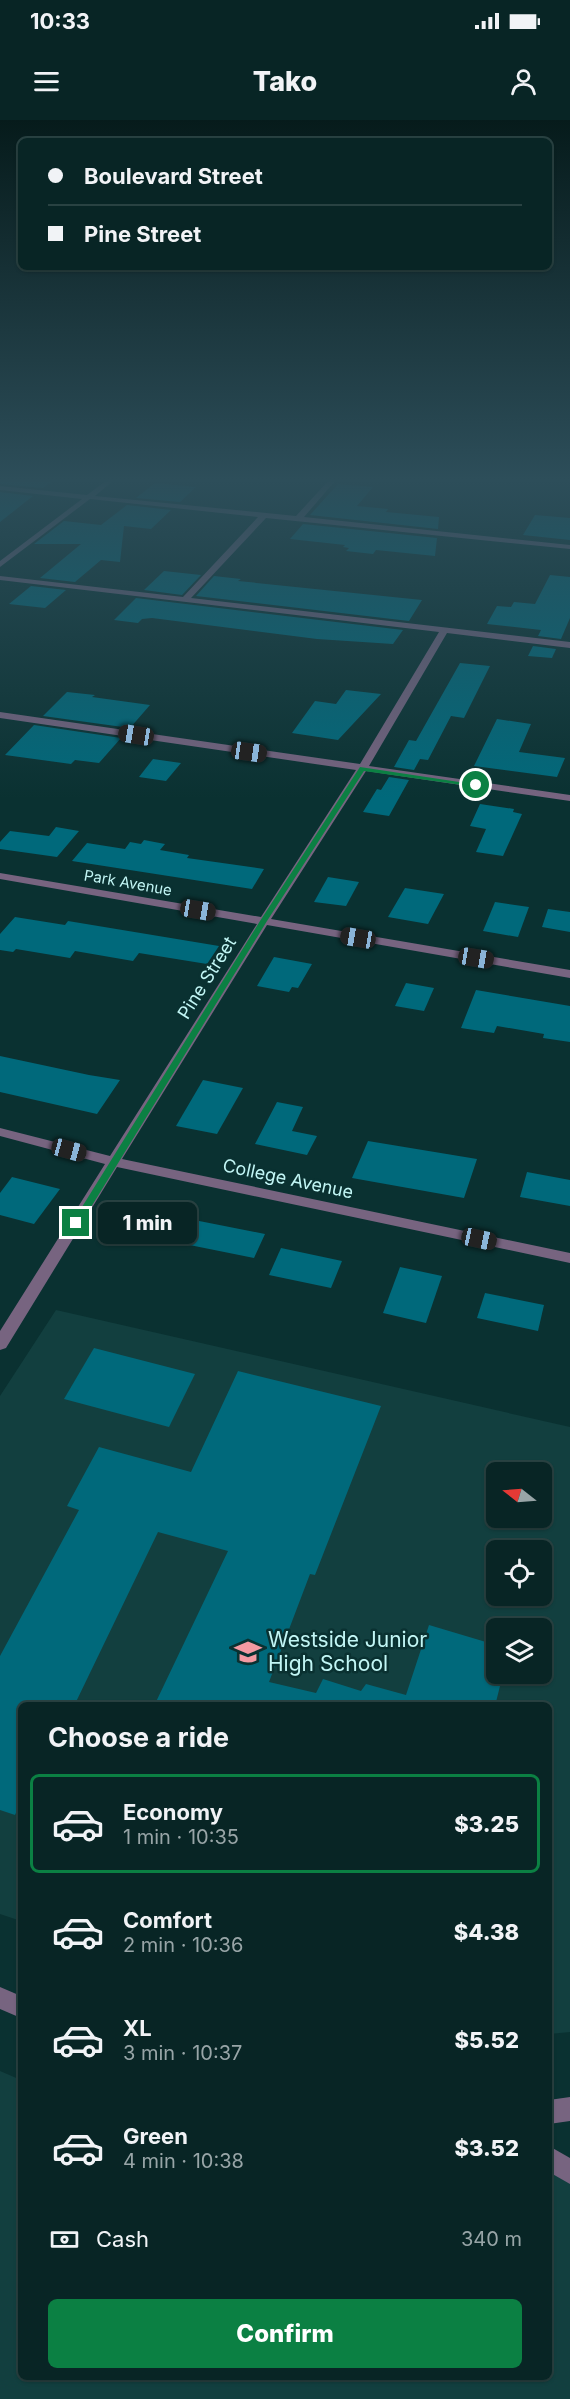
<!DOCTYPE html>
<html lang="en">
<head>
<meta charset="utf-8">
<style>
  :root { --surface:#082525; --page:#112d2d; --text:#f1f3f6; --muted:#98a5a7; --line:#294242; --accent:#0b8043 }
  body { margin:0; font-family:Inter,sans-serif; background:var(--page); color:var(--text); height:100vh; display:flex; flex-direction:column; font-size:22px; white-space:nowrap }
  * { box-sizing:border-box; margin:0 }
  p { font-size:20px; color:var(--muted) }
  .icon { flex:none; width:33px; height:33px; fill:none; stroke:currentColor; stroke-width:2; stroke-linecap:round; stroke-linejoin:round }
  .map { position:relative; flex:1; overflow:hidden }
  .drawer { position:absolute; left:18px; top:1582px; width:534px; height:678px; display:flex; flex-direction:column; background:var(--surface); border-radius:9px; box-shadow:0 2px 4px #0004,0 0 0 2px var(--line) }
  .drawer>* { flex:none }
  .top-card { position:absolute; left:18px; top:18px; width:534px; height:132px; border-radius:9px; box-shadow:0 2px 4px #0004,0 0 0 2px var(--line); display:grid; align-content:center; height:132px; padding:0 30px; background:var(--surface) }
  .needle { width:39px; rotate:287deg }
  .buttons { position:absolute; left:486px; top:1342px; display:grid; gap:12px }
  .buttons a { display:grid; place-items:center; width:66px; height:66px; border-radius:9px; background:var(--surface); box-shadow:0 2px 4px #0004,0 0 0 2px var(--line); font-size:30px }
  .end { position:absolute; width:27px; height:27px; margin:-14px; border:8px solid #0b8043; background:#fff; box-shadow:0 0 0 3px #fff }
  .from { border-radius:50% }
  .bubble { position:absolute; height:42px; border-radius:9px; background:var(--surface); box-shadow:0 2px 4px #0004,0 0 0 2px var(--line); font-size:20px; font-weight:800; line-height:42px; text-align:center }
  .car { position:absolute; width:18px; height:36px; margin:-18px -9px; border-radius:8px; box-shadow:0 0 4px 2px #0007; background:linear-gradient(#222 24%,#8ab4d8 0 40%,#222 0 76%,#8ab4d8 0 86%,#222 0) }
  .top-card b { display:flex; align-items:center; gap:21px; height:57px; font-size:22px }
  .top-card b+b { border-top:2px solid var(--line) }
  .top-card i { width:15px; height:15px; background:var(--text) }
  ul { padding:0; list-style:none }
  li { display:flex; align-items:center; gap:18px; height:99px; margin:0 12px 9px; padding:0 18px; border:3px solid transparent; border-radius:9px }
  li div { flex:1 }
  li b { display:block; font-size:22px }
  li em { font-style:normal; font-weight:800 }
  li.current { border-color:var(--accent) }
  li>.icon { width:54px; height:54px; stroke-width:1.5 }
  h2 { padding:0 30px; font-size:27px; line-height:72px }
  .pay { display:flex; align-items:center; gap:15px; height:66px; padding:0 30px; font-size:22px }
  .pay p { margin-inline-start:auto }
  .action { display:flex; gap:12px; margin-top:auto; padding:12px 30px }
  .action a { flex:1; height:69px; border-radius:9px; background:var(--accent); color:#fff; font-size:24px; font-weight:800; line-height:69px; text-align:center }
  .status { display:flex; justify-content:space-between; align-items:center; height:42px; padding:0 30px; background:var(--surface); direction:ltr }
  .status svg { height:16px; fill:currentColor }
  header { display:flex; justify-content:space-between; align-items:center; height:78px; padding:0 30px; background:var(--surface); font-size:27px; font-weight:800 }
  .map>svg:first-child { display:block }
  .built { fill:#123f3f; fill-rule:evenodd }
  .building { fill:#00697b }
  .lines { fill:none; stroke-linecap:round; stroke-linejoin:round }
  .minor { fill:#776480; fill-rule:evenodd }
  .route { fill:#0b8043 }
  .labels { text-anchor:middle; stroke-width:5; stroke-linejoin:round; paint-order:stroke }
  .far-street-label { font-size:15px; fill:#c2f6f5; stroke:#0a3131 }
  .street-label { font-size:18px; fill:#c2f6f5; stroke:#0a3131 }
  .near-poi-label { font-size:21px; fill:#c2f6f5; stroke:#0a3131; text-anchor:start }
</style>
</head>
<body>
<div class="status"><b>10:33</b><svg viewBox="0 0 49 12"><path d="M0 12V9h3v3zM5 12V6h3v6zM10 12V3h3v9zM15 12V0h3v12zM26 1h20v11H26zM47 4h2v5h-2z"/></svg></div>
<header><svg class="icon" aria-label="menu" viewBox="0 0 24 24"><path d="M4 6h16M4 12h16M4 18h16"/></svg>Tako<svg class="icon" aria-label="person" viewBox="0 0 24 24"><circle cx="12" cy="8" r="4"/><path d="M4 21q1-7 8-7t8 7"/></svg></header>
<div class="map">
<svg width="570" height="2279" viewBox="0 0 570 2279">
  <rect width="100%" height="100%" fill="#0a3131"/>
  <!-- built -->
  <g class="built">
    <path d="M56 1190 570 1307V1912L549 1914V1586H21V1801L0 1794V1276ZM496 1353H542V1398H496ZM496 1431H542V1476H496ZM496 1509H542V1554H496Z"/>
    <path d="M0 1951 21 1960V2258H549V2053L570 2052V2279H0Z"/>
  </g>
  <!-- building -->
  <g class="building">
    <path d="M0 360H54L43 368 0 364Z"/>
    <path d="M155 363 196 367 180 382 136 378Z"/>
    <path d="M338 364 373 367 357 386 388 389 386 392 439 397 438 409 310 395Z"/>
    <path d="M0 372 33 376 0 402Z"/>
    <path d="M127 385 171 390 151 409 124 406 120 442 101 440 75 462 40 458 81 424H34L64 401 101 405Z"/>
    <path d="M535 395 570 398V420L523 415Z"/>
    <path d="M303 404 437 418 435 436 376 430 373 434 346 431 349 428 343 427 345 425 290 419Z"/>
    <path d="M164 451 201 455 182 475 144 470Z"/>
    <path d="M550 455 570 457V498L561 519 538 516 541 510 487 504 497 486 511 487 514 482 535 484Z"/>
    <path d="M214 456 241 459 238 461 422 480 409 501 196 476Z"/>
    <path d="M31 466 66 470 45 488 9 484Z"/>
    <path d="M136 478 403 510 393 524 317 519 152 498 142 499 138 503 114 500Z"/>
    <path d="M533 526 556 529 552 538 528 536Z"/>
    <path d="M460 543 490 546 464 598 451 596 428 640 420 639 414 650 394 647 409 620 416 621Z"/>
    <path d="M346 570 381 574 338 620 292 613 315 581 336 584Z"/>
    <path d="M67 572 95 575 92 577 150 585 130 608 43 596Z"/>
    <path d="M497 599 531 604 519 632 565 638 557 657 474 646Z"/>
    <path d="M34 605 121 618 99 643 75 640 71 644 5 635Z"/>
    <path d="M153 639 181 643 166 661 139 657Z"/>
    <path d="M389 657 409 660 389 696 363 692 377 669 381 670Z"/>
    <path d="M480 684 514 689 513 692 522 694 503 736 476 732 486 709 470 706Z"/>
    <path d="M56 707 79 711 57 737 0 729V722L10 711 49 716Z"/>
    <path d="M144 720 165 724 160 730 189 735 187 738 264 749 252 769 72 741 87 723 125 729 130 722 141 724Z"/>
    <path d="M328 757 359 762 346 786 314 782Z"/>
    <path d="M405 768 444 774 428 804 388 797Z"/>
    <path d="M495 782 529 787 518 817 483 811Z"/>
    <path d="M548 789 570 792V812L542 807Z"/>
    <path d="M15 797 65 805 68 801 219 826 207 844 139 833 133 841 75 831 70 838 16 829 13 832 0 830V814Z"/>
    <path d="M274 837 312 844 298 868 292 867 289 872 257 866Z"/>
    <path d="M406 863 434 868 424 891 395 886Z"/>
    <path d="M476 870 570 886V922L543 918 544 914 497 906 494 913 461 908Z"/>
    <path d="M0 936 89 955 120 960 97 994 0 972Z"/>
    <path d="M203 960 243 968 217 1014 176 1006Z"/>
    <path d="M277 982 303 987 292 1011 317 1016 307 1035 255 1024Z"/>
    <path d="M368 1021 477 1039 464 1078 352 1058Z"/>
    <path d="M527 1052 570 1060V1086L520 1077Z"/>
    <path d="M12 1057 60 1069 34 1104 0 1095V1073Z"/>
    <path d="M134 1086 180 1095 179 1097 265 1114 254 1138 120 1111Z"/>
    <path d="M281 1128 342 1141 331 1168 269 1155Z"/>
    <path d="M400 1147 442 1156 426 1203 383 1193Z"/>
    <path d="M485 1173 544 1185 538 1211 477 1198Z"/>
    <path d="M94 1228 195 1254 169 1307 64 1279Z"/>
    <path d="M238 1251 381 1286 315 1455 310 1454 269 1562 316 1573 323 1559 361 1571 366 1564 406 1575 429 1505 496 1525V1554H503L495 1586H154L228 1431 158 1412 74 1586H21V1682L15 1695 0 1690V1536L79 1390 67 1386 99 1327 191 1352Z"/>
  </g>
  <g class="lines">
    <!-- minor -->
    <g class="minor">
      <path d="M107 360H114L95 376 296 396 329 360H336L304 397 570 425V429L266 398 191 478 570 522V528L447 513 369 646 570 675V681L366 651 271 799 570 850V858L267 805 122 1039 570 1133V1143L117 1047 6 1228 0 1230V1211L105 1044 0 1016V1008L110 1036 257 804 0 759V753L261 797 356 650 0 598V592L360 644 439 512 0 460V456L183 477 258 397 90 379 0 447V441L82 379 0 370V366L87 375Z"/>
      <path d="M0 1867 21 1876V1898L0 1889Z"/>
      <path d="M570 1977V2001L549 2004V1980Z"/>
      <path d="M549 2026 570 2038V2064L549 2052Z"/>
    </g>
  </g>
  <!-- sky -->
  <linearGradient id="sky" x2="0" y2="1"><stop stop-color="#061b1b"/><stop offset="0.53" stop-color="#2d4e5a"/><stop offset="1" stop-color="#2d4e5a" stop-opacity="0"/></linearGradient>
  <rect width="570" height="679" fill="url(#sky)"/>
  <!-- route -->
  <path class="route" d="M360 647 479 665 476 667 364 651 267 801 80 1105H73L72 1103 260 801Z"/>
  <!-- icons -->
  <defs>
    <symbol id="school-bare" viewBox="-9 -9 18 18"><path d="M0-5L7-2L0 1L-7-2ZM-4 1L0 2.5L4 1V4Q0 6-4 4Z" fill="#f49aa2" stroke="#0a3131" stroke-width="2.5" paint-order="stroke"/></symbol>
  </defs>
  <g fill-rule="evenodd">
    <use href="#school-bare" x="229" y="1513" width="38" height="38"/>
  </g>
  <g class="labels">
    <!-- far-street labels -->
    <g class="far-street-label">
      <text transform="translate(128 763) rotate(10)" y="5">Park Avenue</text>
    </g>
    <!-- street labels -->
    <g class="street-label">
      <text transform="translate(207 858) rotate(-58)" y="6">Pine Street</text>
      <text transform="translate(288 1059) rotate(12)" y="6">College Avenue</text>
    </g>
    <!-- near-poi labels -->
    <g class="near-poi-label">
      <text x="268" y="1527">Westside Junior<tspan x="268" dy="24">High School</tspan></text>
    </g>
  </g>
</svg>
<div class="buttons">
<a><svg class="needle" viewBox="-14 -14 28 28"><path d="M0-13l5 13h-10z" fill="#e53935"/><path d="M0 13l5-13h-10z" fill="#98a5a7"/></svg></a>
<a><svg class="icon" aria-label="locate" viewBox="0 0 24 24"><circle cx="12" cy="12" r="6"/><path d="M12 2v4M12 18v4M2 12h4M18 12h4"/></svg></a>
<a><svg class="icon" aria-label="layers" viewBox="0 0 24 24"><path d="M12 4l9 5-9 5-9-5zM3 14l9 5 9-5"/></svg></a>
</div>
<i class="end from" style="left:476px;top:665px"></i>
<i class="end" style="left:76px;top:1103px"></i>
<div class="bubble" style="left:98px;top:1082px;width:99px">1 min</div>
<i class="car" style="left:136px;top:615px;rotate:279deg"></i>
<i class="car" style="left:249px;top:632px;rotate:98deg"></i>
<i class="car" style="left:198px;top:790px;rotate:100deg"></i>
<i class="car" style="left:358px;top:818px;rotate:280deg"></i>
<i class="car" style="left:476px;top:838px;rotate:99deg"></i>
<i class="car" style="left:69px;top:1030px;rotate:105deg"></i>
<i class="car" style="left:479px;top:1119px;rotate:102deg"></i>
<div class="top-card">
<b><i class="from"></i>Boulevard Street</b>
<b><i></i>Pine Street</b>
</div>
<section class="drawer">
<h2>Choose a ride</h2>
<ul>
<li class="current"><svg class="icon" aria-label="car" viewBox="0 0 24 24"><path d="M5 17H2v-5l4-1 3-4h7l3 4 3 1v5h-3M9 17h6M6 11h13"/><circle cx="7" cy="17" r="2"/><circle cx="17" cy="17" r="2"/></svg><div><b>Economy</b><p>1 min · 10:35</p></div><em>$3.25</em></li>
<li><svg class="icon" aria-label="car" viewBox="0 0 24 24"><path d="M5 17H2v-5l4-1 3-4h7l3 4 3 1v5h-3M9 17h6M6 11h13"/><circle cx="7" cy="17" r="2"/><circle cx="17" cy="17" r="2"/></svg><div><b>Comfort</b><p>2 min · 10:36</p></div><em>$4.38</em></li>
<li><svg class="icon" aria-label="car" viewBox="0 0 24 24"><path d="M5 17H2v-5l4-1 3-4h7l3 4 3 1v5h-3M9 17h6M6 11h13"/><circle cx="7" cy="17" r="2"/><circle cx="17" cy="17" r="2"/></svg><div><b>XL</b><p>3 min · 10:37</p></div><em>$5.52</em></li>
<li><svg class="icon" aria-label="car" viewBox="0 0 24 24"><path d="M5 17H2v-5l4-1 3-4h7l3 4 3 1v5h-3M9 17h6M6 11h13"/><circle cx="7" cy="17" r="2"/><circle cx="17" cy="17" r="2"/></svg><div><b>Green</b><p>4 min · 10:38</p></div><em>$3.52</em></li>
</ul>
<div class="pay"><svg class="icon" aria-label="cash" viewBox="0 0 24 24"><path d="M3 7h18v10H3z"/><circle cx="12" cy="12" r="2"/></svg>Cash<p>340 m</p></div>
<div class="action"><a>Confirm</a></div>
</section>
</div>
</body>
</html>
